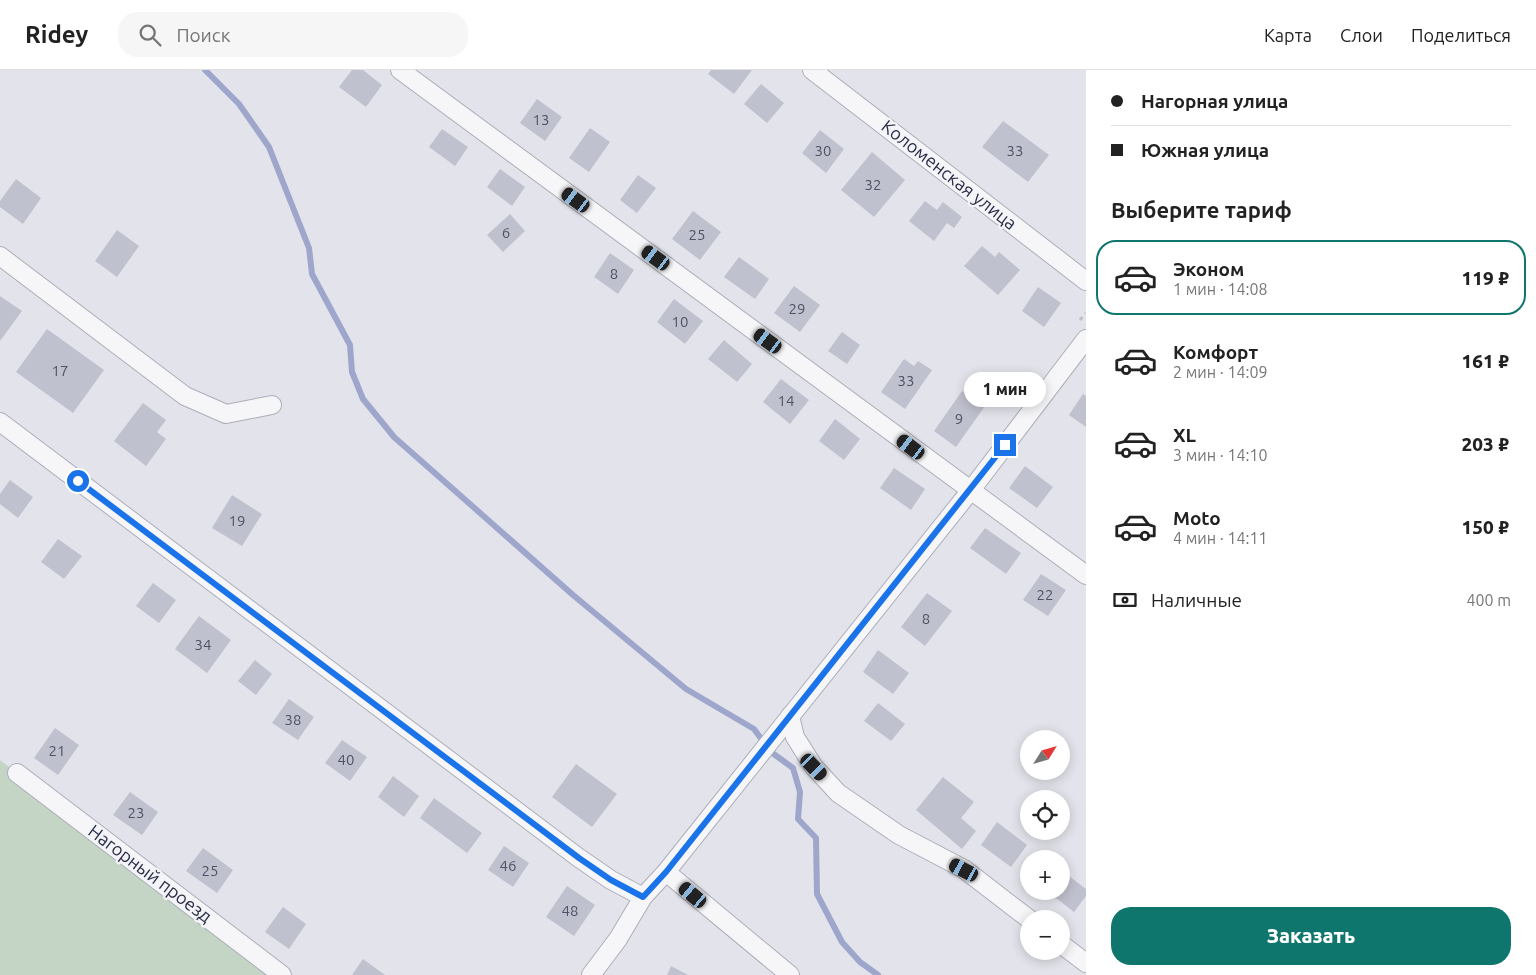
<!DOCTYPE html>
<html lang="ru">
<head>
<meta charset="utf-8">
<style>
  :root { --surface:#fff; --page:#f6f6f6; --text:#222; --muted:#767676; --line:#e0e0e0; --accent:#0f766e }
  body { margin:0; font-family:Ubuntu,sans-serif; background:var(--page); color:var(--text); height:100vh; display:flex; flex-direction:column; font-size:19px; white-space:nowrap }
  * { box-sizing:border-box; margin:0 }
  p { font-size:16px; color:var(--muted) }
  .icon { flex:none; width:28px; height:28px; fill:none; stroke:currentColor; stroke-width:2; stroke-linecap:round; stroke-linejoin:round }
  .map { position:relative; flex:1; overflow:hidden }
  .side { display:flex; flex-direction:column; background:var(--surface); width:450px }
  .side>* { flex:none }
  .top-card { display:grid; align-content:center; height:110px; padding:0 25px; background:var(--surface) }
  .needle { width:32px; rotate:53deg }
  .tools { position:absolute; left:1020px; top:660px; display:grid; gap:10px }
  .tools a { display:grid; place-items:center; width:50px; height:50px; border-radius:50%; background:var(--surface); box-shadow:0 2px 12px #0003; font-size:25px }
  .end { position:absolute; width:22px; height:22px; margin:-11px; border:6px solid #1a73e8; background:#fff; box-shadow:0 0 0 2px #fff }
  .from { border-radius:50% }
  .bubble { position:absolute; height:35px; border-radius:18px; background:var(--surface); box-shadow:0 2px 12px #0003; font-size:16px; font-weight:800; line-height:35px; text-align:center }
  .car { position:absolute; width:15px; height:30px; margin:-15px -8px; border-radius:6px; box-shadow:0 0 4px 1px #0007; background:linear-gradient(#222 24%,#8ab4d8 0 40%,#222 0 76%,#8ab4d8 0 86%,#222 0) }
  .top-card b { display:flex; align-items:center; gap:18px; height:48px; font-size:19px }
  .top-card b+b { border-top:1px solid var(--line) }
  .top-card i { width:12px; height:12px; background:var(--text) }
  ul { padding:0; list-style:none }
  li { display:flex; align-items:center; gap:15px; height:75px; margin:0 10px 8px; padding:0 15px; border:2px solid transparent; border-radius:20px }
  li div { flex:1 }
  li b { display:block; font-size:19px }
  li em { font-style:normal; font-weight:800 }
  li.selected { border-color:var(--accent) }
  li>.icon { width:45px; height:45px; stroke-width:1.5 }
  h2 { padding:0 25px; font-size:22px; line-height:60px }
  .pay { display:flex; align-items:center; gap:12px; height:55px; padding:0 25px; font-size:19px }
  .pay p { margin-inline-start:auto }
  .cta { display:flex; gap:10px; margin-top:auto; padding:10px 25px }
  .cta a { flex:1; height:58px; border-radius:20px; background:var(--accent); color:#fff; font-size:20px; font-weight:800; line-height:58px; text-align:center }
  header { display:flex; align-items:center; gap:30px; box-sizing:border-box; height:70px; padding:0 25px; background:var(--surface); border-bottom:1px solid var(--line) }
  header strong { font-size:24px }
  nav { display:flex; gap:28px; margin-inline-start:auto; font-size:18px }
  .search { width:350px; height:45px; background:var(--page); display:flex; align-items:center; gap:12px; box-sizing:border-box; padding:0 18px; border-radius:20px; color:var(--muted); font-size:19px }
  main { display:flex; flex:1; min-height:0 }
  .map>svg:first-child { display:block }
  .green { fill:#c4d5c5 }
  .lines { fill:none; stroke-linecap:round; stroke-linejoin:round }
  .stream { stroke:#9ea6cc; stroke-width:6 }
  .building { fill:#c0c1ce }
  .street-casing { stroke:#acadb9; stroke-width:20 }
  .path { stroke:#c1c1ca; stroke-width:3; stroke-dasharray:4 4; stroke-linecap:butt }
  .street { stroke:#f6f6f9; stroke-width:18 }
  .route { stroke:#1a73e8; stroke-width:6 }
  .labels { text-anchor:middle; stroke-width:4.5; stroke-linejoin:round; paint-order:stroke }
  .number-label { font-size:15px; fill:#505166 }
  .street-label { font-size:18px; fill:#2a2c44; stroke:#f3f4f8 }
</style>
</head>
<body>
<header>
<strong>Ridey</strong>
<div class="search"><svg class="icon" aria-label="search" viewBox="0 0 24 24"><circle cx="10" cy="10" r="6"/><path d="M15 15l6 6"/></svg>Поиск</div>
<nav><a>Карта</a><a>Слои</a><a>Поделиться</a></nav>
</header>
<main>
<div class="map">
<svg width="1086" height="905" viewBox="0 0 1086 905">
  <rect width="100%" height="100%" fill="#e3e4eb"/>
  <!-- green -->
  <path class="green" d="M0 690 17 703 274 905H0Z"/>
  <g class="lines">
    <!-- stream -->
    <path class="stream" d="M205 0 239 34 269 77 309 178 312 204 350 275 352 302 363 329 394 367 573 525 686 619 754 659 771 682 793 698 800 722 798 749 816 768 817 824 842 872 860 892 878 905"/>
  </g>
  <!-- building -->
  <g class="building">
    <path d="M352 0H363L382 15 366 37 339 17Z"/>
    <path d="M711 0H752L734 24 708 4Z"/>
    <path d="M761 14 784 33 767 53 744 34Z"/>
    <path d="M537 29 562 47 545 71 520 53Z"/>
    <path d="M1003 51 1049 85 1028 112 982 77Z"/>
    <path d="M590 58 610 72 589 102 569 88Z"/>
    <path d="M442 59 468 77 455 96 429 77Z"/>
    <path d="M820 60 844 79 826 103 802 83Z"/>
    <path d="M872 82 905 110 874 147 841 120Z"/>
    <path d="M500 99 525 117 512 136 487 117Z"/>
    <path d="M638 105 656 118 637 143 620 130Z"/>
    <path d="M16 109 41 128 23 154 0 137V131Z"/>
    <path d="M925 131 937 140 943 132 962 147 954 158 947 153 934 171 909 151Z"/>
    <path d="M693 141 721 162 700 190 672 169Z"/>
    <path d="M510 144 525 161 503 182 487 165Z"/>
    <path d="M117 160 139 176 117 207 95 191Z"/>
    <path d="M982 176 995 187 999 182 1020 200 998 225 964 196Z"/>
    <path d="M610 183 634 200 618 224 594 207Z"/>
    <path d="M739 187 769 209 755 229 724 207Z"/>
    <path d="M794 216 820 235 800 262 774 243Z"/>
    <path d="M1038 217 1061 233 1044 257 1022 241Z"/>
    <path d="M0 226 22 241 0 271Z"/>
    <path d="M674 229 703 251 685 274 657 252Z"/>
    <path d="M47 259 104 300 73 343 16 302Z"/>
    <path d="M842 262 860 275 847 294 828 281Z"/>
    <path d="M724 270 752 294 737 312 708 289Z"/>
    <path d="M904 289 914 296 918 291 932 300 905 339 881 322Z"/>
    <path d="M781 309 809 330 790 354 763 332Z"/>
    <path d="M962 321 985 336 956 377 934 361Z"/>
    <path d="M1083 324 1086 326V357L1069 345Z"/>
    <path d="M143 333 166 350 157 362 166 369 146 396 114 371Z"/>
    <path d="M835 349 860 369 844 390 819 371Z"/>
    <path d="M1025 396 1053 417 1037 438 1009 418Z"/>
    <path d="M894 398 925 419 911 440 880 418Z"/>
    <path d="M10 410 33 427 18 448 0 434V424Z"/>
    <path d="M232 425 262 444 242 476 212 458Z"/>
    <path d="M985 458 1021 483 1006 504 970 478Z"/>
    <path d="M58 469 82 486 64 509 41 492Z"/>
    <path d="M1041 504 1066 520 1048 546 1023 530Z"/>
    <path d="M153 513 176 530 159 553 136 536Z"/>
    <path d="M927 523 952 541 925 576 901 557Z"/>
    <path d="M199 546 231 570 207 603 175 579Z"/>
    <path d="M878 580 909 603 893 624 863 602Z"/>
    <path d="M255 590 272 604 256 625 238 611Z"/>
    <path d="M289 629 314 647 298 670 272 653Z"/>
    <path d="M878 633 905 654 891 671 864 651Z"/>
    <path d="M55 658 79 675 58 705 34 688Z"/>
    <path d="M342 670 367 687 350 711 325 693Z"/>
    <path d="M576 694 617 724 592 757 552 727Z"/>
    <path d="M393 706 419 726 404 747 378 727Z"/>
    <path d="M943 707 974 732 961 748 976 761 962 779 916 740Z"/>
    <path d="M130 722 158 742 142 765 113 745Z"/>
    <path d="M434 728 482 763 467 783 420 748Z"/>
    <path d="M997 752 1027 775 1011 797 981 775Z"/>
    <path d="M504 776 529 793 513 817 488 800Z"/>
    <path d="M203 778 233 800 217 823 186 801Z"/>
    <path d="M1061 800 1086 819V826L1074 842 1047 821H1061Z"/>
    <path d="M567 816 595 835 574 866 546 847Z"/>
    <path d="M283 837 306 854 289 879 265 862Z"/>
    <path d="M363 889 385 905H352Z"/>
    <path d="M671 896 688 905H667Z"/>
  </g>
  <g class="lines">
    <defs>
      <g id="street">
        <path d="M400 0 1086 505"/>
        <path d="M812 0 1086 211"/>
        <path d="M0 186 185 326 226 344 272 335"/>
        <path d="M0 352 579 788 611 810 643 827"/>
        <path d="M790 646 795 667 814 697 838 723 899 765 964 799 1029 849"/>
        <path d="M17 703 282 905"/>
        <path d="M666 802 790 905"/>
        <path d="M1061 874 1086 893"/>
        <path d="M591 905 618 869 643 827 666 802 971 420 1086 269"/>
      </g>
    </defs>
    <!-- street casing -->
    <use href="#street" class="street-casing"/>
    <!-- path -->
    <path class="path" d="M1080 250 1086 243"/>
    <!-- street -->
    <use href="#street" class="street"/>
  </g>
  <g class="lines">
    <!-- route -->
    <path class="route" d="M78 411 579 788 611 810 643 827 666 802 1005 375"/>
  </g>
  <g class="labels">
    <!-- number labels -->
    <g class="number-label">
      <text x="541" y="55">13</text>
      <text x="823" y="86">30</text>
      <text x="1015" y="86">33</text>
      <text x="873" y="120">32</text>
      <text x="506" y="168">6</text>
      <text x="697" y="170">25</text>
      <text x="614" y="209">8</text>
      <text x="797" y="244">29</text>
      <text x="680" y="257">10</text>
      <text x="60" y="306">17</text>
      <text x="906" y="316">33</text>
      <text x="786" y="336">14</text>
      <text x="959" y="354">9</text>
      <text x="237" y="456">19</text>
      <text x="1045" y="530">22</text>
      <text x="926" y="554">8</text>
      <text x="203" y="580">34</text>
      <text x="293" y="655">38</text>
      <text x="57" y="686">21</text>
      <text x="346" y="695">40</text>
      <text x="136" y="748">23</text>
      <text x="508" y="801">46</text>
      <text x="210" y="806">25</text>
      <text x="570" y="846">48</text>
    </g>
    <!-- street labels -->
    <g class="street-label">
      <text transform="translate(949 105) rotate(38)" y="6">Коломенская улица</text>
      <text transform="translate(150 804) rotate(37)" y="6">Нагорный проезд</text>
    </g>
  </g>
</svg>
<div class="tools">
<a><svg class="needle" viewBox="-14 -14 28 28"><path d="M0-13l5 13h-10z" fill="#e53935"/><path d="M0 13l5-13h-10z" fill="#767676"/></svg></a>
<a><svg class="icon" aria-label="locate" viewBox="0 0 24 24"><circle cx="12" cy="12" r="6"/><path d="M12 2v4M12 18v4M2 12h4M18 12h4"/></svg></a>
<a>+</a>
<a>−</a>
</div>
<i class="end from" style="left:78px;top:411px"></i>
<i class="end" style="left:1005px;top:375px"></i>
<div class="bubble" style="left:964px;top:302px;width:82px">1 мин</div>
<i class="car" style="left:576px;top:130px;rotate:306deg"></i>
<i class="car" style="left:656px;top:188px;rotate:306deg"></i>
<i class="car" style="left:768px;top:271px;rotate:306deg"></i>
<i class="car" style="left:911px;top:377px;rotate:307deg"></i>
<i class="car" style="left:814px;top:697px;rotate:136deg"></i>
<i class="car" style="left:964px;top:800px;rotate:298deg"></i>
<i class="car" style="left:693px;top:825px;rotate:310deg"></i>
</div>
<section class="side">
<div class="top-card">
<b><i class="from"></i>Нагорная улица</b>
<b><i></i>Южная улица</b>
</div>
<h2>Выберите тариф</h2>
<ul>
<li class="selected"><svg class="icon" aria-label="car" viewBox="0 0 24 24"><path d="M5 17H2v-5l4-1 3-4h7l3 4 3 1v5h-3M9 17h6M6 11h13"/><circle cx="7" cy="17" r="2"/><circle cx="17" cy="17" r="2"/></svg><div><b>Эконом</b><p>1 мин · 14:08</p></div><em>119 ₽</em></li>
<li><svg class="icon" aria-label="car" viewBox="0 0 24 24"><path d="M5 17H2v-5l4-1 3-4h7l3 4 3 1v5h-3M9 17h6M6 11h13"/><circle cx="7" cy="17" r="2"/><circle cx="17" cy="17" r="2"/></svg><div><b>Комфорт</b><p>2 мин · 14:09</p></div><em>161 ₽</em></li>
<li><svg class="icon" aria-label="car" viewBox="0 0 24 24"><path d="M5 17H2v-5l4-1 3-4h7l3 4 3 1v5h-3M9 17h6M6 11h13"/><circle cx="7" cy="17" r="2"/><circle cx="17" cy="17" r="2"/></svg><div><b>XL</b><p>3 мин · 14:10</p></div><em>203 ₽</em></li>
<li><svg class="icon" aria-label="car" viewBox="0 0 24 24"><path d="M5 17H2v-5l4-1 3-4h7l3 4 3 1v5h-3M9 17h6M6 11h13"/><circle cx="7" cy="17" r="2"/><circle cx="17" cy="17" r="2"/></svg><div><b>Moto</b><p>4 мин · 14:11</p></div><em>150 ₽</em></li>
</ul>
<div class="pay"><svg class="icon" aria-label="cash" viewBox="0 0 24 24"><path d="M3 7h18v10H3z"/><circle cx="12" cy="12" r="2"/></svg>Наличные<p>400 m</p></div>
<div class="cta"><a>Заказать</a></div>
</section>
</main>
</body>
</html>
